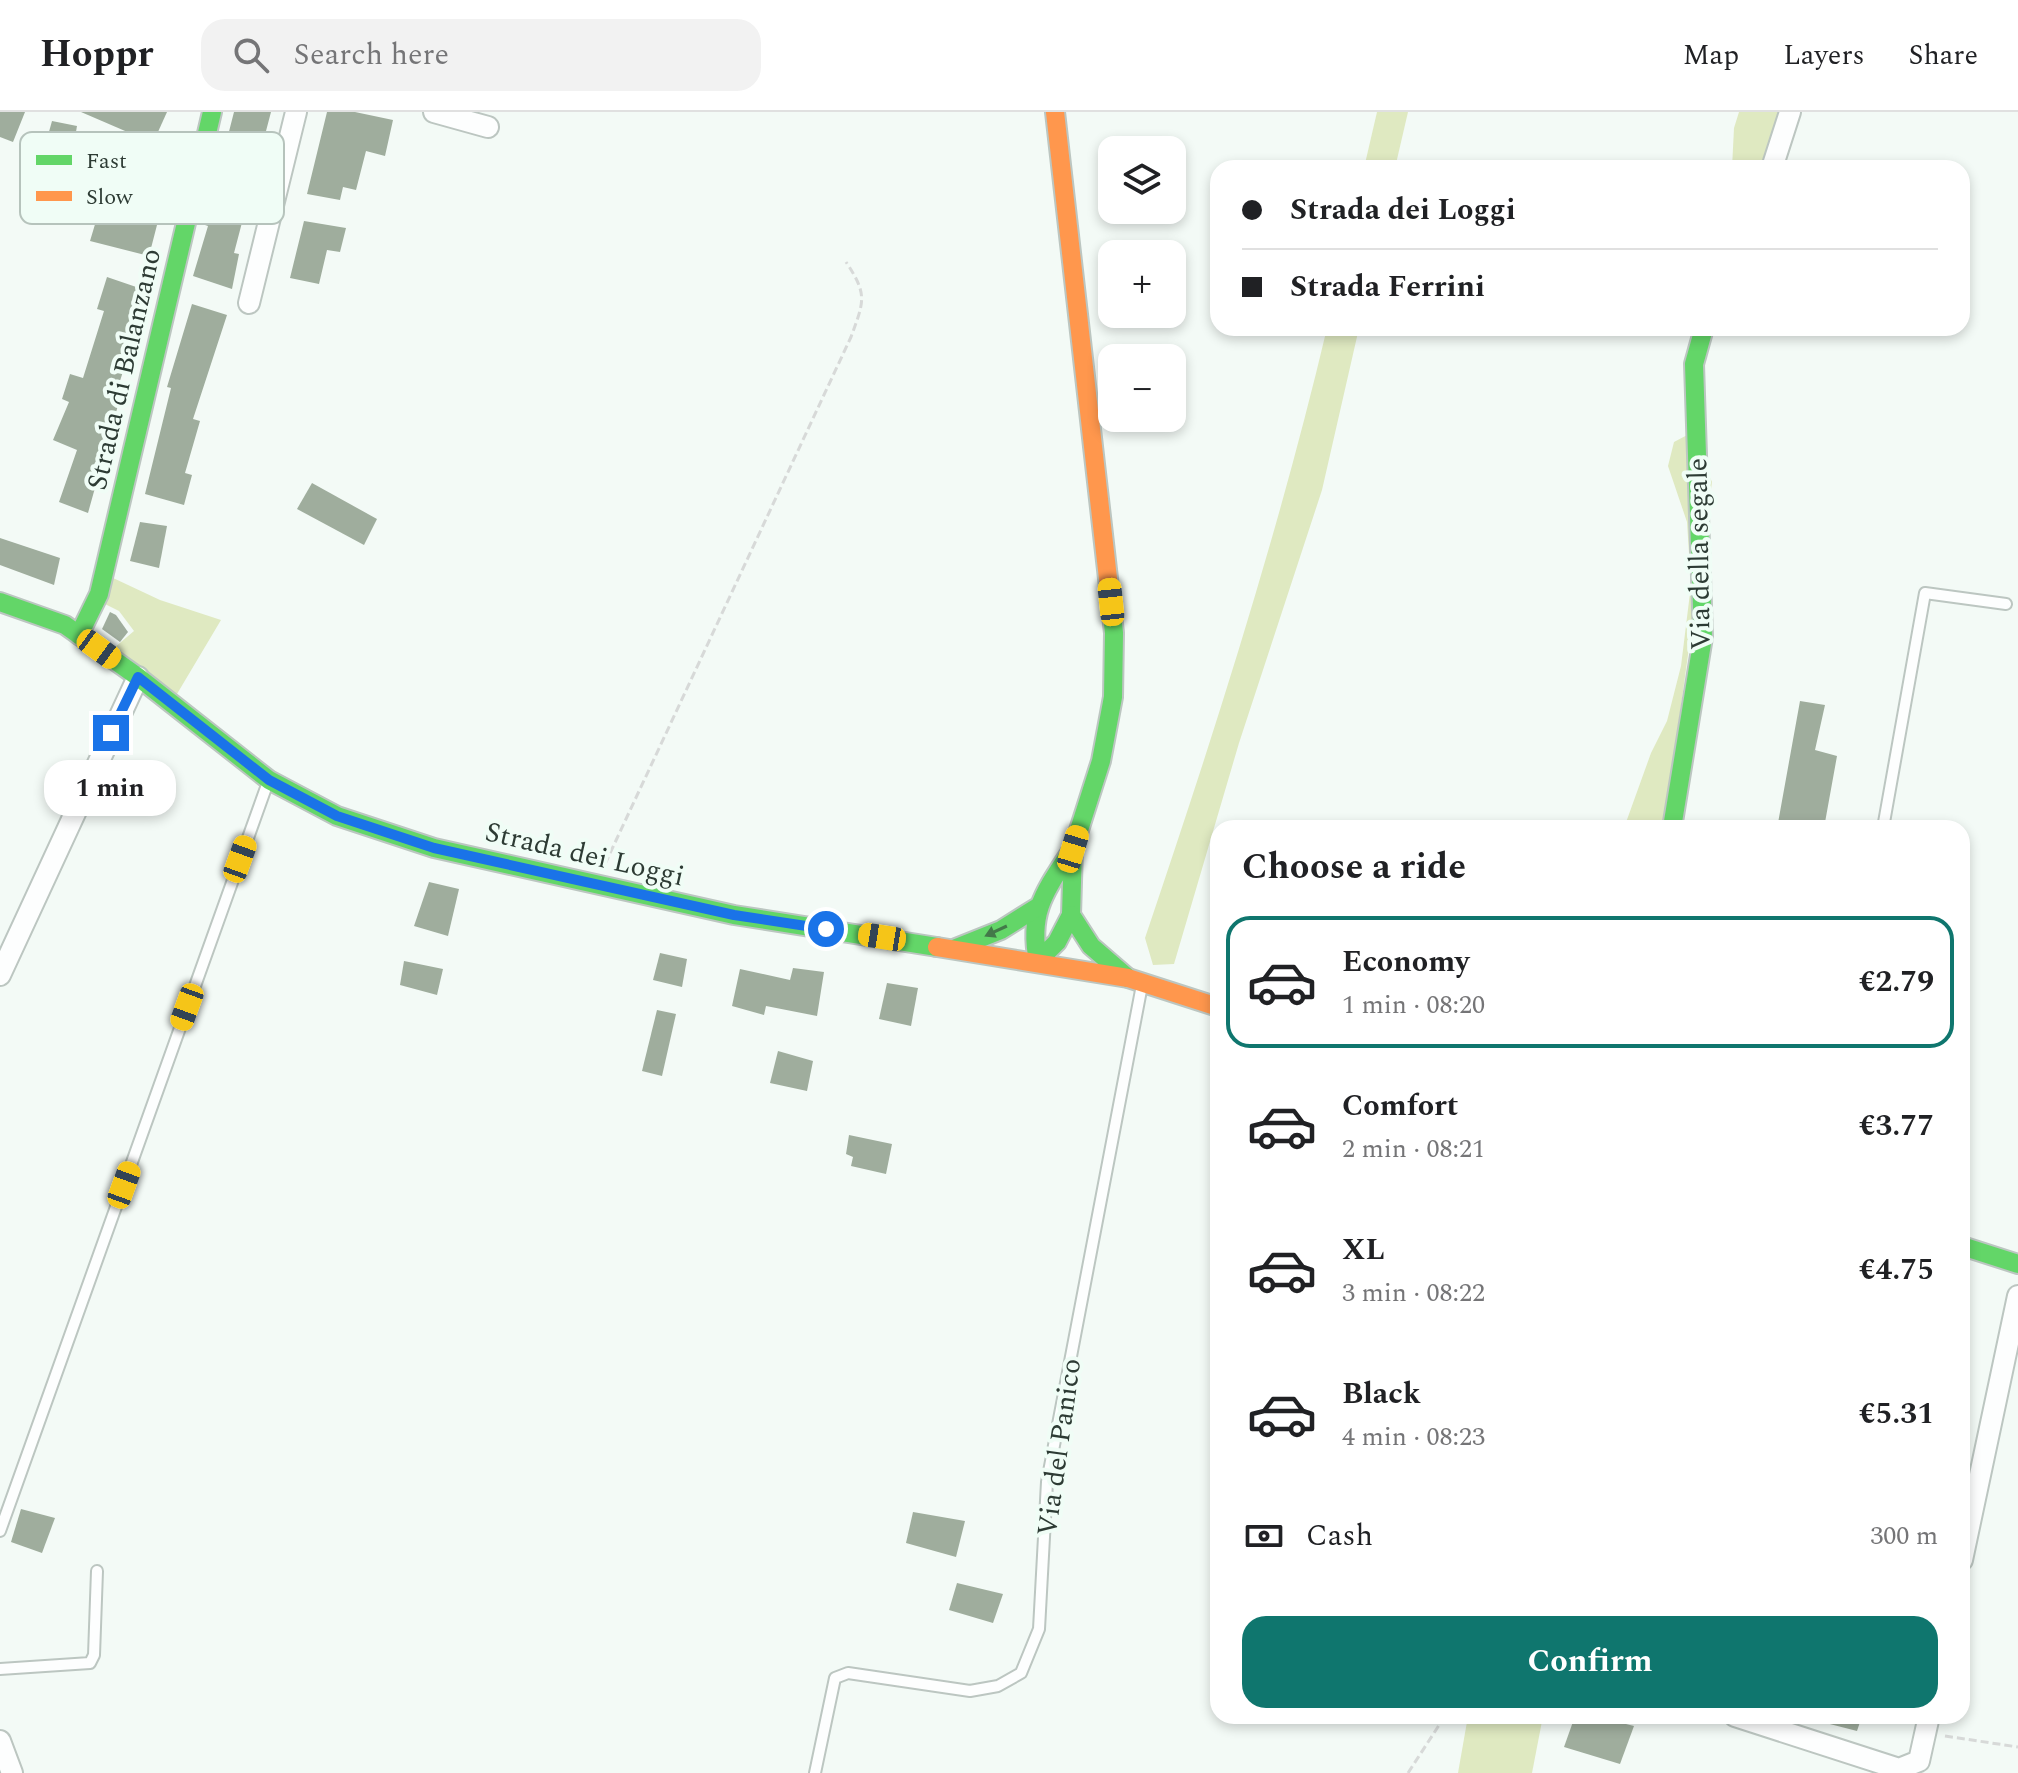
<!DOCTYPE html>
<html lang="en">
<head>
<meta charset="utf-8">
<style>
  :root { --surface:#fff; --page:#f2f2f2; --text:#202124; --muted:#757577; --line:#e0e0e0; --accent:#0f766e }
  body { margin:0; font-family:Spectral,serif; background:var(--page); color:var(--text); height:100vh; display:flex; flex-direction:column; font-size:30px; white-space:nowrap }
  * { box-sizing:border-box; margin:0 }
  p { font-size:26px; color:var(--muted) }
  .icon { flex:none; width:44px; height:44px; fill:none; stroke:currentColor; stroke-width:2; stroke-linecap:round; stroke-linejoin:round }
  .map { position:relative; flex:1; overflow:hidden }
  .sheet { position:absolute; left:1210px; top:708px; width:760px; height:904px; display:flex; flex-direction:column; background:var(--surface); border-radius:24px; box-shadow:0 4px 12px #0003 }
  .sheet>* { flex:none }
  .banner { position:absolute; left:1210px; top:48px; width:760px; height:176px; border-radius:24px; box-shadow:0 4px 12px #0003; display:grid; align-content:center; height:176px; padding:0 32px; background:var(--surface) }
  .tools { position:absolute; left:1098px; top:24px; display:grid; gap:16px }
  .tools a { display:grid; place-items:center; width:88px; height:88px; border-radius:16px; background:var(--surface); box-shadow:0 4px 12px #0003; font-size:40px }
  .end { position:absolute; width:36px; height:36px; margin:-18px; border:10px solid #1a73e8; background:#fff; box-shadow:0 0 0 4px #fff }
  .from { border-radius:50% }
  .bubble { position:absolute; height:56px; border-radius:24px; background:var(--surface); box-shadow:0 4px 12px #0003; font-size:26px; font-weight:700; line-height:56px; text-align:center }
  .car { position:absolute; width:24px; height:48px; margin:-24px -12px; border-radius:10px; box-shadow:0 0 6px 2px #0007; background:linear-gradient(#f5c518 24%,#345 0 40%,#f5c518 0 76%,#345 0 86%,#f5c518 0) }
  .banner b { display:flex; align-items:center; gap:28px; height:76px; font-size:30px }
  .banner b+b { border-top:2px solid var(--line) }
  .banner i { width:20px; height:20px; background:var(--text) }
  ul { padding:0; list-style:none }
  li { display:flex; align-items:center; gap:24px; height:132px; margin:0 16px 12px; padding:0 16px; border:4px solid transparent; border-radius:24px }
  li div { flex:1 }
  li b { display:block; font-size:30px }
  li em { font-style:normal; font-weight:700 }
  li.on { border-color:var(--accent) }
  li>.icon { width:72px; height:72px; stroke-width:1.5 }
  h2 { padding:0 32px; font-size:36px; line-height:96px }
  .pay { display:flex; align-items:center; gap:20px; height:88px; padding:0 32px; font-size:30px }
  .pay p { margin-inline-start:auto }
  .cta { display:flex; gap:16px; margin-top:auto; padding:16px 32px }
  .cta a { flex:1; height:92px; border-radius:24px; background:var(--accent); color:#fff; font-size:32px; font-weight:700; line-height:92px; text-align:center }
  header { display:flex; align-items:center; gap:48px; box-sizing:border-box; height:112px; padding:0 40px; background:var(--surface); border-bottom:2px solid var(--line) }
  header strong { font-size:38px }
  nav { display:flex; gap:44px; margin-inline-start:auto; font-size:28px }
  .search { width:560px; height:72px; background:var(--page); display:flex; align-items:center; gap:20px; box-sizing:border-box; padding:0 28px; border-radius:24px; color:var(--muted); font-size:30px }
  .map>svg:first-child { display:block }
  .green { fill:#dfe9c1 }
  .building { fill:#9fad9d }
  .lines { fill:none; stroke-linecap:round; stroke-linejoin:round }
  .lane-casing { stroke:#bcc6c1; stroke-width:14 }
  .street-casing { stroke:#bcc6c1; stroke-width:24 }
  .fast-casing { stroke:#bcc6c1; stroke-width:22 }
  .slow-casing { stroke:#bcc6c1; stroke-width:22 }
  .path { stroke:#d7d9d8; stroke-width:3; stroke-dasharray:8 4; stroke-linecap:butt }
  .lane { stroke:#fdfefe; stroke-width:10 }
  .street { stroke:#fdfefe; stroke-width:20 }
  .fast { stroke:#63d668; stroke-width:18 }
  .slow { stroke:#ff974d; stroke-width:18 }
  .oneway { fill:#437949 }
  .route { stroke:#1a73e8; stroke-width:10 }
  .labels { text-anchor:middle; stroke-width:8; stroke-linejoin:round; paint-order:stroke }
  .street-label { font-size:28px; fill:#2d3b34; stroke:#f0fdf6 }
  .key { fill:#f0fdf6; stroke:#b6c3bc; stroke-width:2 }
  .key-label { font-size:22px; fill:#2d3b34 }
</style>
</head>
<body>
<header>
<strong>Hoppr</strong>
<div class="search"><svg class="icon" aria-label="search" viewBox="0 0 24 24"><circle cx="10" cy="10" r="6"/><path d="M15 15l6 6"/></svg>Search here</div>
<nav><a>Map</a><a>Layers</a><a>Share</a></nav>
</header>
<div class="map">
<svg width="2018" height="1661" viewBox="0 0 2018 1661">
  <rect width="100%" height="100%" fill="#f3faf6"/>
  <!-- green -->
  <g class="green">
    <path d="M1377 0H1408L1395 56H1364Z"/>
    <path d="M1739 0H1782L1763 56H1732L1734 16Z"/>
    <path d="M1327 216H1359L1322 378 1239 631 1174 852 1153 853 1145 826C1213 625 1278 423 1327 216Z"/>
    <path d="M1691 321 1712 370 1664 716H1624L1651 641 1667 609 1681 554 1691 473 1687 410 1668 354 1674 330Z"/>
    <path d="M111 465 160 488 221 508 174 587 114 536 134 519 119 499 103 491Z"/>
    <path d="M1468 1604H1543L1532 1661H1458Z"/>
  </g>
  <!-- building -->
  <g class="building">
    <path d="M0 0H25L13 30 0 25Z"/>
    <path d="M81 0H167L153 31Z"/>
    <path d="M234 0H271L234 141 239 142 232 177 193 164 208 114 205 113Z"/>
    <path d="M327 0H355L393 8 385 44 366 39 356 78 343 75 340 88 307 82Z"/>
    <path d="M52 9 77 14 69 60 40 52Z"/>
    <path d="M122 63 156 69 145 110 157 113 149 144 90 129 99 99 112 101Z"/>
    <path d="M304 109 346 116 340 140 327 138 319 172 290 166Z"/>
    <path d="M107 165 145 178 127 231 132 232 117 278 122 279 88 401 59 390 77 338 53 328 69 290 62 287 70 262 83 266 104 199 97 197Z"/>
    <path d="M192 192 227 203 193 307 200 309 185 361 192 363 184 393 145 382 171 276 167 275Z"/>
    <path d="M312 371 377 407 364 433 297 397Z"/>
    <path d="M140 410 167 414 159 456 130 449Z"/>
    <path d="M0 426 60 446 54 473 0 453Z"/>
    <path d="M110 500 116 503 128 520 120 530 102 517Z"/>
    <path d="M1800 589 1825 593 1815 638 1837 644 1824 716H1799L1778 711Z"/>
    <path d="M429 770 459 777 448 824 414 814Z"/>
    <path d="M660 841 687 847 682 875 653 868Z"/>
    <path d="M404 849 443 857 437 883 400 873Z"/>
    <path d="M793 856 824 860 817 904 766 894 764 903 732 894 740 857 790 868Z"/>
    <path d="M887 871 918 876 911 914 879 907Z"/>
    <path d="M657 898 676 902 662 964 642 959Z"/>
    <path d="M778 939 813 949 807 979 770 971Z"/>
    <path d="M849 1023 892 1032 886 1062 851 1054 853 1045 846 1042Z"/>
    <path d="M21 1397 55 1406 42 1441 11 1430Z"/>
    <path d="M913 1400 965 1409 956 1445 906 1431Z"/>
    <path d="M957 1471 1003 1482 993 1511 949 1498Z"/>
    <path d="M1575 1604H1594L1634 1614 1620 1652 1564 1635Z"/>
    <path d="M1819 1604H1862L1857 1619 1818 1609Z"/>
  </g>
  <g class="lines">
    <defs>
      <g id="lane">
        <path d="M1883 716 1925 481 2006 492"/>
        <path d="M0 1419 268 670"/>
        <path d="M0 1557 90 1551 94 1543 97 1459"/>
        <path d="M815 1661 835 1566 848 1561 970 1579 998 1574 1021 1561 1039 1517 1047 1370 1142 873"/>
      </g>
      <g id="street">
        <path d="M434 0 488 15"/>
        <path d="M1772 56 1790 0"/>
        <path d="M249 191 296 0"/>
        <path d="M0 863 138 565"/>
        <path d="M1962 1448 2018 1184"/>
        <path d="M1735 1604 1899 1657 1919 1649 1929 1604"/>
        <path d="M0 1629 12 1661"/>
      </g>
      <g id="fast">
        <path d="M1110 484 1114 521 1113 585 1101 649 1073 737 1071 803 1091 834 1128 866"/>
        <path d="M0 490 65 513 138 565 269 668 337 704 434 736 734 803 937 835"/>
        <path d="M79 523 99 482 212 0"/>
        <path d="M1672 716 1703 525 1694 252 1704 216"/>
        <path d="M1071 803 1057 830 1038 849C1028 799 1046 778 1072 738"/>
        <path d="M956 836 1001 818 1036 796"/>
        <path d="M1962 1134 2018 1152"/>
      </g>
      <g id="slow">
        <path d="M1055 0 1110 484"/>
        <path d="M937 835 1128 866 1218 895"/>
      </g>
    </defs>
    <!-- lane casing -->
    <use href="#lane" class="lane-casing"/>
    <!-- street casing -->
    <use href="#street" class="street-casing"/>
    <!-- fast casing -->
    <use href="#fast" class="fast-casing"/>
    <!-- slow casing -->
    <use href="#slow" class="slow-casing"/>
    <!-- path -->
    <g class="path">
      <path d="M605 752 851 225C864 189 868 183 846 150"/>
      <path d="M1945 1624 2018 1635"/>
      <path d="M1408 1661 1445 1604"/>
    </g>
    <!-- lane -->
    <use href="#lane" class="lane"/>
    <!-- street -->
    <use href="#street" class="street"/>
    <!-- fast -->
    <use href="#fast" class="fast"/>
    <!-- slow -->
    <use href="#slow" class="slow"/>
  </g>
  <!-- one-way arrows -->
  <defs><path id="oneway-solid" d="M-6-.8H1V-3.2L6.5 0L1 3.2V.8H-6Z" transform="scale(2)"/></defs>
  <use class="oneway" href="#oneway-solid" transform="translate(996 819) rotate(155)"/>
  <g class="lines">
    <!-- route -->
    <path class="route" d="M111 621 138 565 269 668 337 704 434 736 734 803 826 817"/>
  </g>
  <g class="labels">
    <!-- street labels -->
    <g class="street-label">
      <text transform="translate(123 257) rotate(-77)" y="10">Strada di Balanzano</text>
      <text transform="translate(1698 442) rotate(-91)" y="10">Via della segale</text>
      <text transform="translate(585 741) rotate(13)" y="10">Strada dei Loggi</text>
      <text transform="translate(1058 1335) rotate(-82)" y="10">Via del Panico</text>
    </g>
  </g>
  <!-- legend -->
  <rect x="20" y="20" width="264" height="92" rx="12" class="key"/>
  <rect x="36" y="43" width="36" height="10" fill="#63d668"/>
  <rect x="36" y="79" width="36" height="10" fill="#ff974d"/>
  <g class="key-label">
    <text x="86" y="56">Fast</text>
    <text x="86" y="92">Slow</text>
  </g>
</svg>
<div class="tools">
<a><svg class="icon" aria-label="layers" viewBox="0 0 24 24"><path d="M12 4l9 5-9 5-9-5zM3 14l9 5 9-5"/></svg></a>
<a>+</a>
<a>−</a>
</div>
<i class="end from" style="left:826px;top:817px"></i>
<i class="end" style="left:111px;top:621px"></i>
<div class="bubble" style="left:44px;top:648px;width:132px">1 min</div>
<i class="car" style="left:1111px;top:490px;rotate:354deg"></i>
<i class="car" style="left:99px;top:537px;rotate:126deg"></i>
<i class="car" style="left:1073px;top:737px;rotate:17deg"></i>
<i class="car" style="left:240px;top:747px;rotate:20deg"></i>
<i class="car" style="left:882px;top:825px;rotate:279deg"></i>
<i class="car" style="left:187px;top:895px;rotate:200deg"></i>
<i class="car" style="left:124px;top:1073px;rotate:20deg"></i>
<div class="banner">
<b><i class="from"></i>Strada dei Loggi</b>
<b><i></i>Strada Ferrini</b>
</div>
<section class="sheet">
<h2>Choose a ride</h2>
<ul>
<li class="on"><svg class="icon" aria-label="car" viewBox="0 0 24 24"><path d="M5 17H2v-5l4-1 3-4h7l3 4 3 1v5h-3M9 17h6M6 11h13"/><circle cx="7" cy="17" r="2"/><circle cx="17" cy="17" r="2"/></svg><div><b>Economy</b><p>1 min · 08:20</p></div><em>€2.79</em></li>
<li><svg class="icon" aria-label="car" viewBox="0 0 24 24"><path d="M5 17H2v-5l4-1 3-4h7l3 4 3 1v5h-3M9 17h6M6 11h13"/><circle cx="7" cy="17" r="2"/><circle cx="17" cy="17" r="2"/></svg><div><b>Comfort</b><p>2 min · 08:21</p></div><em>€3.77</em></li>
<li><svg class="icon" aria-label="car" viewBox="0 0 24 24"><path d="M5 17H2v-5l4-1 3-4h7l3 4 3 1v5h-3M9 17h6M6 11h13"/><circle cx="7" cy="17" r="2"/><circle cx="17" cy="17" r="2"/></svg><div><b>XL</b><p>3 min · 08:22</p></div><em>€4.75</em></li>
<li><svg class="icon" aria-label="car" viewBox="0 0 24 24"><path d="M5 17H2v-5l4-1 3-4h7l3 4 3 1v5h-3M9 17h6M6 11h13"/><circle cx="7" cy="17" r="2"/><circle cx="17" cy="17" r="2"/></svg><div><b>Black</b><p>4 min · 08:23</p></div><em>€5.31</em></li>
</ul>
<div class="pay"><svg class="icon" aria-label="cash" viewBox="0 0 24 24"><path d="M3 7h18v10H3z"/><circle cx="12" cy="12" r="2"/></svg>Cash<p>300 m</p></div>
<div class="cta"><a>Confirm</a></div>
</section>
</div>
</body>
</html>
